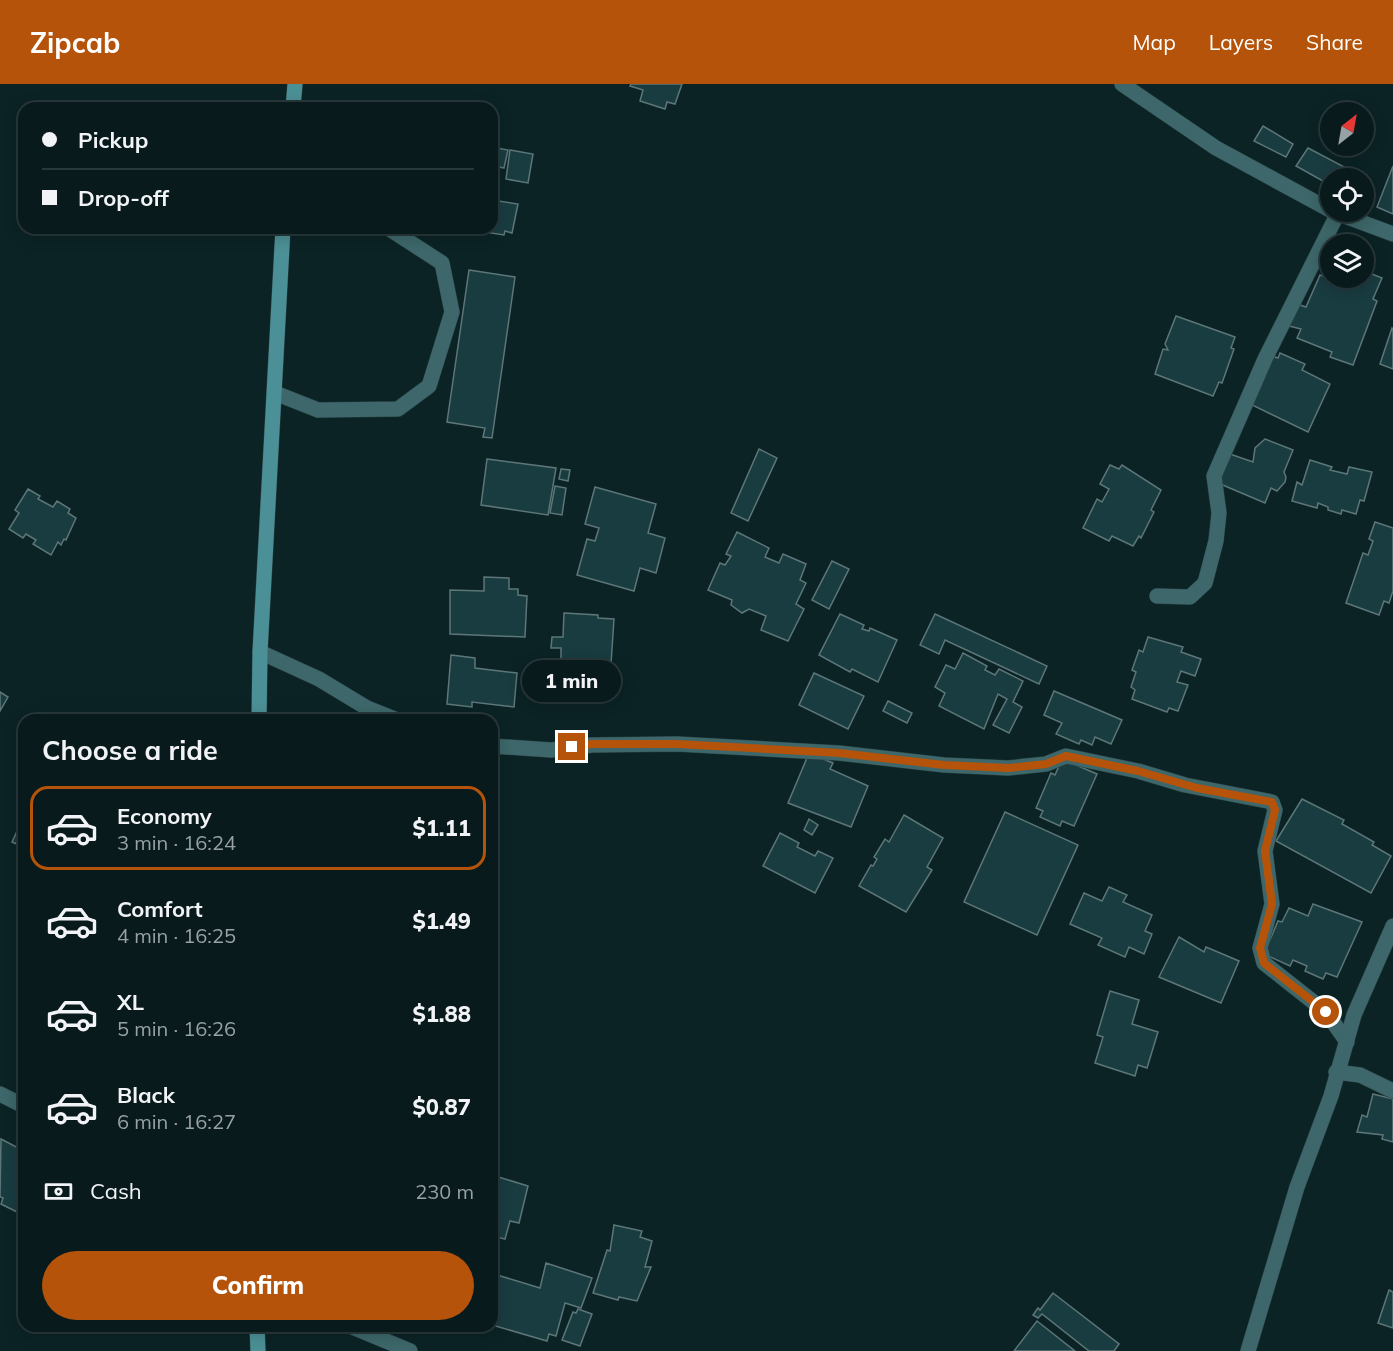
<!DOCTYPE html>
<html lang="en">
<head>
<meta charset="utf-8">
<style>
  :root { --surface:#081a1c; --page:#112325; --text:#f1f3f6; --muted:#98a1a3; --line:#29383b; --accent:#b45309 }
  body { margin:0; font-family:Mulish,sans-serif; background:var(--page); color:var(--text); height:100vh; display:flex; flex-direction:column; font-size:22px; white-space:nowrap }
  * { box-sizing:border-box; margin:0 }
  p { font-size:20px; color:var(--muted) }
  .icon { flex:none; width:33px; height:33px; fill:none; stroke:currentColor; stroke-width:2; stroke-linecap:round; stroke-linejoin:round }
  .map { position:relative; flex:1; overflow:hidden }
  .sheet { position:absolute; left:18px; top:630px; width:480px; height:618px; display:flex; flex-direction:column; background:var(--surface); border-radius:18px; box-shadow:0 3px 15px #0003,0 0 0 2px var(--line) }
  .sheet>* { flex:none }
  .banner { position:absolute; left:18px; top:18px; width:480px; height:132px; border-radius:18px; box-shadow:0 3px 15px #0003,0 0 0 2px var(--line); display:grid; align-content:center; height:132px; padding:0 24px; background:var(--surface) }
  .needle { width:39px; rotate:31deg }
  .buttons { position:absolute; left:1320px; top:18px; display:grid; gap:12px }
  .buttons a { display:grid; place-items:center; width:54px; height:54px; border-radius:50%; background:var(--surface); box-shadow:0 3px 15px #0003,0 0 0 2px var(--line); font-size:30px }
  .end { position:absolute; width:27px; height:27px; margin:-14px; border:8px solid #b45309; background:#fff; box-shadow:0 0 0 3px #fff }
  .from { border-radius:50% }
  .bubble { position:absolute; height:42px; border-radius:21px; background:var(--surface); box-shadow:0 3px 15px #0003,0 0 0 2px var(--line); font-size:20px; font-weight:800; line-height:42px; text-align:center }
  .banner b { display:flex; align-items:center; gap:21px; height:57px; font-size:22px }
  .banner b+b { border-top:2px solid var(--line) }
  .banner i { width:15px; height:15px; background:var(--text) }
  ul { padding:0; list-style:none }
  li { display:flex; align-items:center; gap:18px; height:84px; margin:0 12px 9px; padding:0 12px; border:3px solid transparent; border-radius:18px }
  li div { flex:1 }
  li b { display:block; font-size:22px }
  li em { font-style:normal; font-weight:800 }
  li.active { border-color:var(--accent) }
  li>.icon { width:54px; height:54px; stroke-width:1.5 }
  h2 { padding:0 24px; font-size:27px; line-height:72px }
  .pay { display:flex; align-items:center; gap:15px; height:66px; padding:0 24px; font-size:22px }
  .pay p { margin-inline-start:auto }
  .primary-button { display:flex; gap:12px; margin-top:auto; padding:12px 24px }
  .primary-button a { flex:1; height:69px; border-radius:36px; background:var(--accent); color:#fff; font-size:24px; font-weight:800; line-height:69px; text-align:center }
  header { display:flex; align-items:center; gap:36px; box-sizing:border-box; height:84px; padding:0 30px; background:var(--accent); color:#fff }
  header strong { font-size:28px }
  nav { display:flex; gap:33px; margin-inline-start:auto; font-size:21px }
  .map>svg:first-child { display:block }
  .building { fill:#193c40; stroke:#5d7678; stroke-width:1.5 }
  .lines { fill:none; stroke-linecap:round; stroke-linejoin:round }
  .minor-casing { stroke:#293f41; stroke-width:16 }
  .secondary-casing { stroke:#293f41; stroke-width:16 }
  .minor { stroke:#3d676a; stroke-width:15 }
  .secondary { stroke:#4b9096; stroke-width:15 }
  .route { stroke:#b45309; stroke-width:8 }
</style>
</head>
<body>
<header>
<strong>Zipcab</strong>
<nav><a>Map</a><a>Layers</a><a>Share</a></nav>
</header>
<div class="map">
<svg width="1393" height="1267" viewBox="0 0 1393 1267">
  <rect width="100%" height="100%" fill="#0b2325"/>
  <!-- building -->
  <g class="building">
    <path d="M631 0H682L675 20 667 18 665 25 640 17 643 6 630 2Z"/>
    <path d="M1263 42 1293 60 1286 73 1254 57Z"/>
    <path d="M497 64 508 66 504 84 494 82Z"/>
    <path d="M1308 64 1369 96 1364 107V94H1330V101L1296 82Z"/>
    <path d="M510 66 533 70 528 99 506 95Z"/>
    <path d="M1393 82V130L1377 123Z"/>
    <path d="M492 116 518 120 512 149 505 147 504 151 458 144H492Z"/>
    <path d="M469 186 515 193 492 354 483 353 485 344 447 338Z"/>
    <path d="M1364 187 1382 194 1373 215 1377 217 1353 281 1330 273 1332 268 1297 254 1301 245 1289 242 1297 220 1306 223 1320 191 1344 200 1347 194H1364Z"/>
    <path d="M1176 232 1235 253 1231 264 1234 265 1222 299 1219 298 1213 312 1155 290 1163 265 1168 266 1165 260Z"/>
    <path d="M1392 244 1393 245V285L1380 280Z"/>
    <path d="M1280 269 1305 280 1302 286 1330 300 1308 348 1250 320 1272 272 1278 274Z"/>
    <path d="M1265 355 1293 366 1284 388 1286 393 1285 398 1277 407 1271 404 1265 419 1218 399 1227 369 1253 378 1255 364Z"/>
    <path d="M759 365 777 374 748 437 731 429Z"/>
    <path d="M487 375 556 384 548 431 481 421Z"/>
    <path d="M1310 376 1332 383 1330 386 1347 390 1349 383 1372 388 1364 417 1360 416 1356 430 1342 426 1341 430 1328 426V423L1318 419 1317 424 1292 417 1297 398 1302 401Z"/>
    <path d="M1110 381 1119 385 1122 381 1161 406 1151 426 1154 428 1141 454 1139 452 1133 462 1112 452 1109 457 1083 444 1097 415 1102 418 1109 405 1100 400Z"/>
    <path d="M561 385 570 386 568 397 559 395Z"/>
    <path d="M555 402 566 404 562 431 550 429Z"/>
    <path d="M595 403 656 420 648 449 665 454 656 489 640 484 634 507 577 491 587 455 595 457 599 444 585 440Z"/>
    <path d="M28 405 40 412 38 415 53 423 57 417 70 425 68 429 76 434 66 456 64 455 61 461 58 458 51 471 33 460 36 456 26 450 23 454 9 445 19 429 15 426Z"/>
    <path d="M1375 438 1393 444V507L1389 519 1384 517 1379 531 1346 519 1363 469 1368 471 1373 457 1369 455Z"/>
    <path d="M737 448 769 464 765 473 779 479 783 470 806 480 800 496 806 499 796 520 804 525 788 557 761 546 766 532 749 525 742 529 731 521 732 516 708 506 720 479 725 481 731 472 726 470Z"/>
    <path d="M832 477 849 485 829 525 812 516Z"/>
    <path d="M484 493 509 494V505H518V511L527 512 525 553 450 550V506L484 507Z"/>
    <path d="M564 529 598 531V534L614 535 611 580 561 577V564H551L552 553H563Z"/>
    <path d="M840 530 864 541 862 545 869 547 870 544 897 556 878 598 852 585 850 588 819 571Z"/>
    <path d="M935 530 1047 582 1039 600 945 556 939 570 920 561Z"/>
    <path d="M1148 553 1183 563 1181 568 1201 575 1195 592 1181 587 1177 598 1188 601 1178 627 1169 624 1167 628 1132 615 1135 606 1131 603 1136 588 1132 586 1139 566 1143 568Z"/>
    <path d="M963 569 987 582 985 586 995 591 999 585 1023 597 1013 618 1022 623 1009 649 993 641 1007 615 998 610 984 645 939 622 945 609 935 603 946 581 955 585Z"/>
    <path d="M451 571 475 574V584L517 589 514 623 472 618V623L447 620Z"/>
    <path d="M814 589 864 612 848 645 799 621Z"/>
    <path d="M1054 607 1122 636 1111 660 1095 653 1092 661 1081 656 1079 660 1056 650 1062 639 1044 631Z"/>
    <path d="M0 608 8 613 0 627Z"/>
    <path d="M888 617 912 629 907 639 883 627Z"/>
    <path d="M809 669 833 679 830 685 868 702 851 743 788 719Z"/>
    <path d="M1062 675 1097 690 1074 742 1062 737 1060 742 1040 733 1043 727 1036 724 1051 689 1055 691Z"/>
    <path d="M1302 715 1344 736 1342 740 1374 758 1372 761 1391 772 1371 809 1276 757Z"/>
    <path d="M1005 728 1078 761 1037 851 964 818Z"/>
    <path d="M904 731 943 754 927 783 932 786 906 828 859 802 871 781 873 782 877 775 874 773 885 755 889 758Z"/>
    <path d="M809 735 818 741 812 751 804 746Z"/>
    <path d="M24 742V763L12 758 19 743 23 745Z"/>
    <path d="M780 749 799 759 797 763 815 772 818 767 833 774 815 809 763 782Z"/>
    <path d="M1109 803 1127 811 1123 818 1152 831 1145 847 1152 850 1144 870 1129 863 1125 873 1098 861 1102 854 1070 840 1084 809 1102 817Z"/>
    <path d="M1313 820 1362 838 1337 893 1326 889 1323 895 1305 887 1307 882 1293 876 1290 882 1264 870 1278 837 1282 838 1289 824 1308 832Z"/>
    <path d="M1179 853 1204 868 1206 863 1239 877 1221 919 1159 893Z"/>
    <path d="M1110 907 1139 916 1132 940 1158 948 1147 984 1138 981 1135 992 1095 979 1103 953 1097 951Z"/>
    <path d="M1373 1010 1393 1015V1058L1382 1055 1383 1051 1357 1048 1362 1031 1367 1033Z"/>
    <path d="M1 1055 24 1067V1124L22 1123 19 1129 1 1120 3 1114 0 1113Z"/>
    <path d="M492 1091 528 1102 519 1139 510 1137 505 1155 492 1152Z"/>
    <path d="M614 1141 642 1147 640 1153 652 1157 645 1183H651L637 1217 619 1213 618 1216 593 1209 607 1166 610 1167Z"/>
    <path d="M546 1179 592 1194 581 1224 565 1219 556 1252 549 1250 547 1257 492 1241 494 1190 540 1204Z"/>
    <path d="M1389 1206 1393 1208V1244L1378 1239Z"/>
    <path d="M1053 1209 1119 1260 1114 1267H1089L1042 1230 1038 1234 1033 1231 1038 1224 1040 1226Z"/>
    <path d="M578 1225 592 1230 580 1262 562 1256 573 1228 576 1229Z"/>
    <path d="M1037 1237 1075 1267H1014Z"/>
  </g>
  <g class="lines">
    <defs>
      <g id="minor">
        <path d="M1122 0 1216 64 1330 126"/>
        <path d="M1334 128 1393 150"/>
        <path d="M275 309 318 326 398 325 429 302 452 228 442 179 388 144"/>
        <path d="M1157 512 1190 513 1205 499 1216 457 1219 429 1214 392 1265 275 1338 129"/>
        <path d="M260 568 319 595 367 624 397 636"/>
        <path d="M492 662 551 666 592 661 677 660 839 669 944 681 1008 684 1046 680 1066 672 1138 687 1185 701 1272 718 1275 726 1265 767 1272 820 1260 864 1264 879 1326 928 1347 958"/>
        <path d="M1336 988 1360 991 1393 1007"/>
        <path d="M0 1010 24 1022"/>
        <path d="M350 1242 410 1267"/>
        <path d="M1248 1267 1297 1103 1331 1012 1354 931 1393 842"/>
      </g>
      <g id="secondary">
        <path d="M293 24 295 0"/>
        <path d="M259 636 260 568 283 144"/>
        <path d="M257 1242 258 1267"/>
      </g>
    </defs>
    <!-- minor casing -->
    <use href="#minor" class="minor-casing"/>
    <!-- secondary casing -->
    <use href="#secondary" class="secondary-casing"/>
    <!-- minor -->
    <use href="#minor" class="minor"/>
    <!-- secondary -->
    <use href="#secondary" class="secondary"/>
  </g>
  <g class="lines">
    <!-- route -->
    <path class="route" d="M572 663 592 660H677L839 669 944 681 1008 684 1046 680 1066 672 1138 687 1197 704 1272 718 1275 726 1265 767 1272 820 1260 864 1264 879 1326 928"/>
  </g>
</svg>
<div class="buttons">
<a><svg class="needle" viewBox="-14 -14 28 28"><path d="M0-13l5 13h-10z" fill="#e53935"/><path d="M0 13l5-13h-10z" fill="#98a1a3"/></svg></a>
<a><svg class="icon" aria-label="locate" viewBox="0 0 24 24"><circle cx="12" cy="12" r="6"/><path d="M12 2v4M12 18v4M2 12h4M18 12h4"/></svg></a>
<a><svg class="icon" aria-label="layers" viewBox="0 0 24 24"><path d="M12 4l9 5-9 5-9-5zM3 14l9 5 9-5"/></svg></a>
</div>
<i class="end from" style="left:1326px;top:928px"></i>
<i class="end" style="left:572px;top:663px"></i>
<div class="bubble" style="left:522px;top:576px;width:99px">1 min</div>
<div class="banner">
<b><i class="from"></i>Pickup</b>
<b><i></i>Drop-off</b>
</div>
<section class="sheet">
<h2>Choose a ride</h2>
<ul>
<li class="active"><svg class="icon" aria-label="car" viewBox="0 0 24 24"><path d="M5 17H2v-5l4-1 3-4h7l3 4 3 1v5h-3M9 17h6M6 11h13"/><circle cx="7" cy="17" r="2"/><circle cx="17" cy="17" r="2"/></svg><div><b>Economy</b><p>3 min · 16:24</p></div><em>$1.11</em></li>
<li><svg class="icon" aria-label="car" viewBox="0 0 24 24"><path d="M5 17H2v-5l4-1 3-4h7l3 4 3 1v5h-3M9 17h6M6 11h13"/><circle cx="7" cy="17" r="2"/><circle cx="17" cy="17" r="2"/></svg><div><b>Comfort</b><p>4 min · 16:25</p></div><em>$1.49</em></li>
<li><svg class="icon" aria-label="car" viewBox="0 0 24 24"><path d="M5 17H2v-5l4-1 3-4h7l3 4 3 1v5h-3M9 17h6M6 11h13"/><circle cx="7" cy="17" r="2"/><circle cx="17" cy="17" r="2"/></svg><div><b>XL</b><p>5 min · 16:26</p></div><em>$1.88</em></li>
<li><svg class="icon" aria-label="car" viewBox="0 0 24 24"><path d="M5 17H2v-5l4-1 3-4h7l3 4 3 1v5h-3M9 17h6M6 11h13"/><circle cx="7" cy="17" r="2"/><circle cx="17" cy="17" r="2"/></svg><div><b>Black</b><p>6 min · 16:27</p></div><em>$0.87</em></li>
</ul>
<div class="pay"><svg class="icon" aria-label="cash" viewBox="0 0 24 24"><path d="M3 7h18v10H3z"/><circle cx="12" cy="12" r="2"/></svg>Cash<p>230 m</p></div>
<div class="primary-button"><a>Confirm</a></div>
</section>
</div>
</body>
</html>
